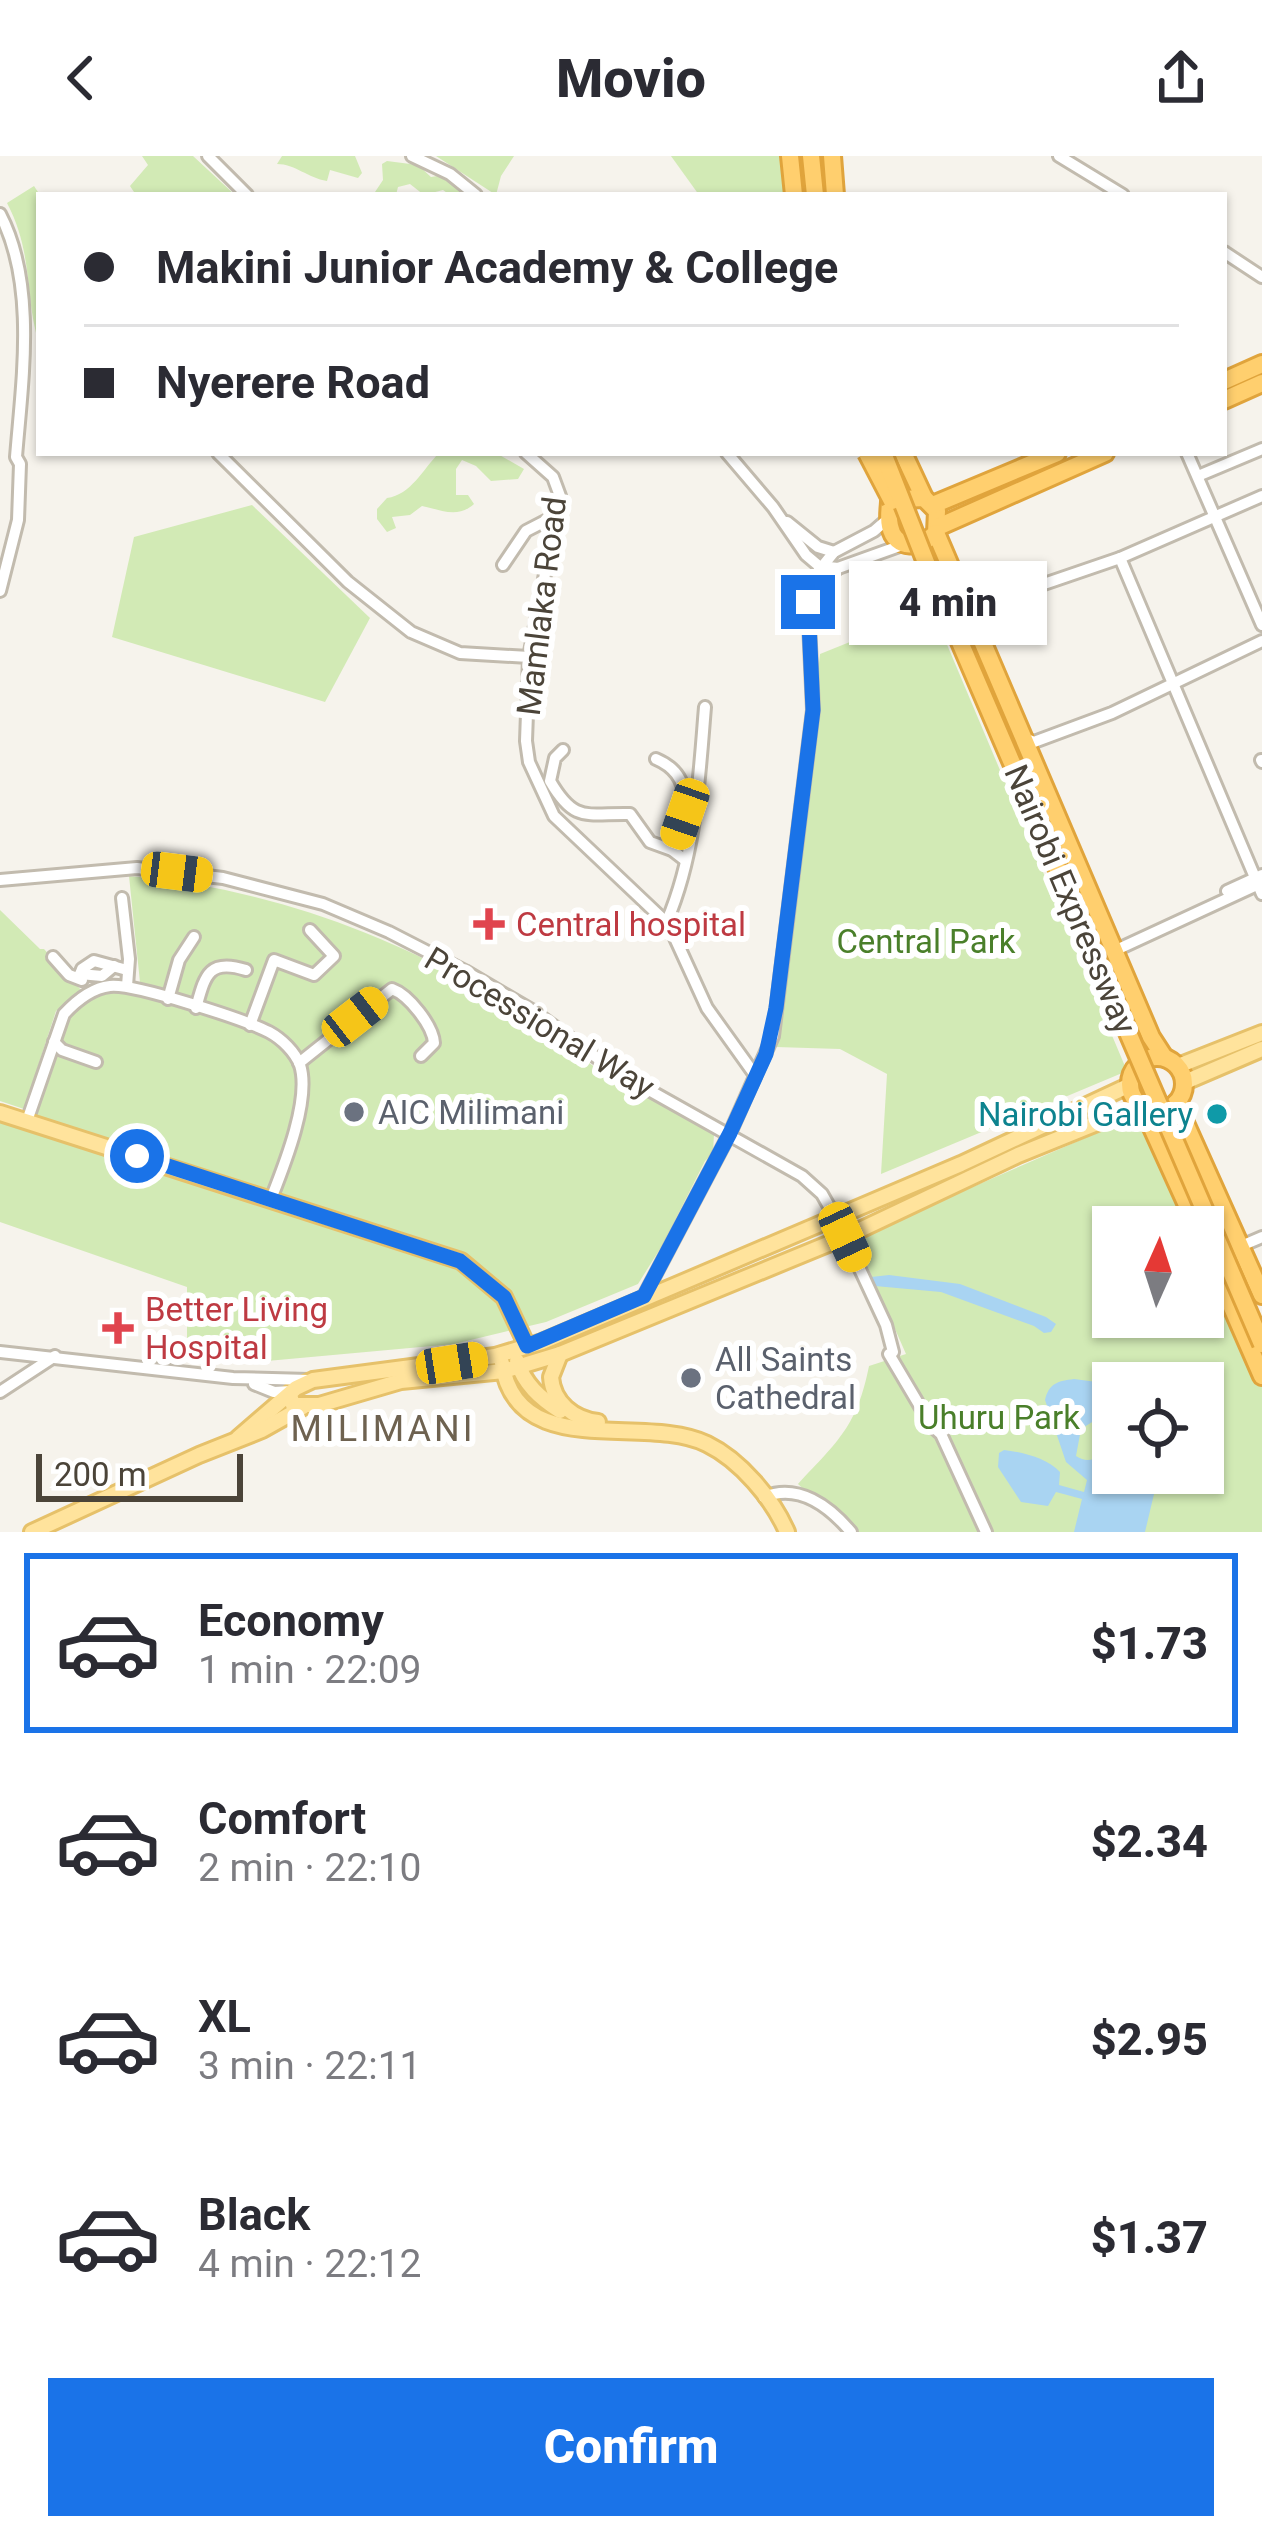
<!DOCTYPE html>
<html lang="en">
<head>
<meta charset="utf-8">
<style>
  :root { --surface:#fff; --page:#f2f2f3; --text:#2b2b33; --muted:#7c7c81; --line:#e1e1e2; --accent:#1a73e8 }
  body { margin:0; font-family:Roboto,sans-serif; background:var(--page); color:var(--text); height:100vh; display:flex; flex-direction:column; font-size:45px; white-space:nowrap }
  * { box-sizing:border-box; margin:0 }
  p { font-size:39px; color:var(--muted) }
  .icon { flex:none; width:66px; height:66px; fill:none; stroke:currentColor; stroke-width:2; stroke-linecap:round; stroke-linejoin:round }
  .map { position:relative; height:1376px; overflow:hidden }
  .details { display:flex; flex-direction:column; background:var(--surface); flex:1 }
  .details>* { flex:none }
  .banner { position:absolute; left:36px; top:36px; width:1191px; height:264px; border-radius:0px; box-shadow:0 3px 9px #0004; display:grid; align-content:center; height:264px; padding:0 48px; background:var(--surface) }
  .needle { width:78px; rotate:3deg }
  .fabs { position:absolute; left:1092px; top:1050px; display:grid; gap:24px }
  .fabs a { display:grid; place-items:center; width:132px; height:132px; border-radius:0px; background:var(--surface); box-shadow:0 3px 9px #0004; font-size:60px }
  .scale { position:absolute; left:36px; bottom:30px; width:207px; box-sizing:border-box; padding-left:12px; border:6px solid #4b4439; border-top:0; font-size:33px; line-height:42px; white-space:nowrap; color:#4b4439; -webkit-text-stroke:9px #fff; paint-order:stroke }
  .end { position:absolute; width:54px; height:54px; margin:-27px; border:15px solid #1a73e8; background:#fff; box-shadow:0 0 0 6px #fff }
  .from { border-radius:50% }
  .bubble { position:absolute; height:84px; border-radius:0px; background:var(--surface); box-shadow:0 3px 9px #0004; font-size:39px; font-weight:800; line-height:84px; text-align:center }
  .car { position:absolute; width:36px; height:72px; margin:-36px -18px; border-radius:15px; box-shadow:0 0 9px 3px #0007; background:linear-gradient(#f5c518 24%,#345 0 40%,#f5c518 0 76%,#345 0 86%,#f5c518 0) }
  .banner b { display:flex; align-items:center; gap:42px; height:114px; font-size:45px }
  .banner b+b { border-top:3px solid var(--line) }
  .banner i { width:30px; height:30px; background:var(--text) }
  ul { padding:21px 0 0; list-style:none }
  li { display:flex; align-items:center; gap:36px; height:180px; margin:0 24px 18px; padding:0 24px; border:6px solid transparent; border-radius:0px }
  li div { flex:1 }
  li b { display:block; font-size:45px }
  li em { font-style:normal; font-weight:800 }
  li.on { border-color:var(--accent) }
  li>.icon { width:108px; height:108px; stroke-width:1.5 }
  .action { display:flex; gap:24px; margin-top:auto; padding:24px 48px }
  .action a { flex:1; height:138px; border-radius:0px; background:var(--accent); color:#fff; font-size:48px; font-weight:800; line-height:138px; text-align:center }
  header { display:flex; justify-content:space-between; align-items:center; height:156px; padding:0 48px; background:var(--surface); font-size:54px; font-weight:800 }
  .map>svg:first-child { display:block }
  .green { fill:#d2eab5; fill-rule:evenodd }
  .water { fill:#a9d4f2 }
  .lines { fill:none; stroke-linecap:round; stroke-linejoin:round }
  .minor-casing { stroke:#c2bbae; stroke-width:16 }
  .major-casing { stroke:#e6c16a; stroke-width:20 }
  .highway-casing { stroke:#e0a43c; stroke-width:22 }
  .minor { stroke:#fff; stroke-width:10 }
  .major { stroke:#ffe39c; stroke-width:14 }
  .highway { stroke:#ffcf6e; stroke-width:16 }
  .highway-bridge-casing { stroke:#e0a43c; stroke-width:22; stroke-linecap:butt }
  .highway-bridge { stroke:#ffcf6e; stroke-width:16 }
  .route { stroke:#1a73e8; stroke-width:15 }
  .health-dot { fill:#e0444e; stroke:#fff; stroke-width:4.5 }
  .worship-dot { fill:#6b7280; stroke:#fff; stroke-width:4.5 }
  .culture-dot { fill:#0f9aa8; stroke:#fff; stroke-width:4.5 }
  .labels { text-anchor:middle; stroke-width:12; stroke-linejoin:round; paint-order:stroke }
  .street-label { font-size:33px; fill:#4b4439; stroke:#fff }
  .health-label { font-size:33px; fill:#be3a42; stroke:#fff; text-anchor:start }
  .park-label { font-size:33px; fill:#4a7f2a; stroke:#fff }
  .worship-label { font-size:33px; fill:#5b616d; stroke:#fff; text-anchor:start }
  .culture-label { font-size:33px; fill:#0d838f; stroke:#fff; text-anchor:end }
  .neighbourhood-label { font-size:36px; letter-spacing:3px; fill:#6e6250; stroke:#fff }
</style>
</head>
<body>
<header><svg class="icon" aria-label="back" viewBox="0 0 24 24"><path d="M15 5l-7 7 7 7"/></svg>Movio<svg class="icon" aria-label="share" viewBox="0 0 24 24"><path d="M12 15V3M7 8l5-5 5 5M5 13v7h14v-7"/></svg></header>
<div class="map">
<svg width="1262" height="1376" viewBox="0 0 1262 1376">
  <rect width="100%" height="100%" fill="#f6f3ec"/>
  <!-- green -->
  <g class="green">
    <path d="M142 0H193L235 39H136L130 30 148 9Z"/>
    <path d="M282 0H355L362 17 358 22 330 14 327 25C308 22 295 8 277 8Z"/>
    <path d="M436 0H514L501 20 496 39Z"/>
    <path d="M671 0H785L789 39H699Z"/>
    <path d="M387 5 418 9 431 21 444 19 470 39H450L443 34 424 39 410 28 398 31 396 39H373L383 24 382 8Z"/>
    <path d="M34 30 40 39 39 187C24 140 34 98 7 47Z"/>
    <path d="M439 297H496L524 313 518 323 491 325 476 310 462 304 456 313V339H468L474 348C457 363 442 354 422 350L410 359 392 361 396 372 387 376 377 363V353L387 342C411 339 423 313 439 297Z"/>
    <path d="M252 349 370 462 325 546 112 481 134 381Z"/>
    <path d="M932 453 1127 915 881 1018 887 918 840 893 776 891 820 498Z"/>
    <path d="M129 720C245 729 368 769 468 826 524 858 576 899 628 934L643 944 647 939 714 978 713 997 705 1005 663 1088 638 1128 546 1166 454 1188 256 1206 187 1204V1131L0 1066V966L27 974C43 929 54 840 112 832 120 830 133 834 141 836Z"/>
    <path d="M0 754 40 793H44L81 834 56 855 24 953 0 945Z"/>
    <path d="M1131 962 1149 966 1199 1071H1113V1161H1203V1080L1262 1220V1376H850L798 1328C839 1284 857 1270 869 1210L906 1198 855 1082ZM1113 1227H1203V1317H1113Z"/>
  </g>
  <!-- water -->
  <g class="water">
    <path d="M889 1119 960 1128 1046 1161 1056 1168 1051 1176 1044 1177 1034 1170 941 1136 875 1130 871 1121Z"/>
    <path d="M1074 1223 1097 1226 1113 1235V1266L1097 1263 1081 1273 1076 1300C1091 1310 1100 1299 1113 1291V1317H1159L1145 1376H1074L1082 1343 1056 1336 1048 1350 1021 1346 998 1311 999 1297 1004 1294C1022 1296 1047 1302 1060 1316L1059 1329 1084 1336 1087 1324 1066 1306 1045 1244C1049 1227 1058 1225 1074 1223Z"/>
  </g>
  <g class="lines">
    <defs>
      <g id="minor">
        <path d="M208 0 247 39"/>
        <path d="M412 0 450 18 476 39"/>
        <path d="M1059 0 1123 39"/>
        <path d="M0 58C37 129 22 225 16 301L20 308 18 364 0 435"/>
        <path d="M1224 96 1262 121"/>
        <path d="M218 297 348 426 411 476 460 497 529 501"/>
        <path d="M526 297 553 321 560 340 529 501 526 585 529 606 554 660 669 769 707 852 755 919"/>
        <path d="M727 297 773 351 806 399 819 410"/>
        <path d="M1187 297 1262 469"/>
        <path d="M1198 320 1262 293"/>
        <path d="M787 366 818 391 834 396"/>
        <path d="M1120 402 1262 738"/>
        <path d="M503 409 526 375 559 358"/>
        <path d="M819 410 838 412 905 388"/>
        <path d="M1044 428 1120 402 1262 340"/>
        <path d="M810 435 838 412"/>
        <path d="M1024 582 1034 586 1112 557 1262 485"/>
        <path d="M563 594 555 602 550 625C575 668 587 657 630 658L650 686 672 694 685 704"/>
        <path d="M656 603C698 621 684 659 672 694"/>
        <path d="M1261 604 1262 606"/>
        <path d="M0 724 137 712 223 722 323 748 389 776 465 815 533 855 615 915 802 1020 822 1038 835 1061"/>
        <path d="M1227 735 1262 719"/>
        <path d="M122 742 129 803 127 830"/>
        <path d="M667 765C696 697 699 623 705 551"/>
        <path d="M1114 795 1259 728"/>
        <path d="M53 801 69 819 82 824"/>
        <path d="M80 818 102 820 114 810"/>
        <path d="M79 821 82 813 94 805 127 814"/>
        <path d="M168 843 179 804 194 781"/>
        <path d="M196 852C205 820 208 802 246 814"/>
        <path d="M250 869 274 804 314 819 334 800 310 774"/>
        <path d="M54 886 62 894 96 906"/>
        <path d="M299 907 392 833C409 839 433 870 434 887L421 900"/>
        <path d="M27 965 64 858C76 845 92 832 110 830 133 827 246 864 269 876 282 883 295 896 300 909 311 943 284 1010 271 1043"/>
        <path d="M845 1081 886 1169 893 1196"/>
        <path d="M1241 1090 1262 1081"/>
        <path d="M644 1140 730 977 773 880 813 554 808 446 812 423 834 396 874 375 889 362"/>
        <path d="M0 1196 233 1222 309 1224"/>
        <path d="M889 1198 931 1269 941 1278 986 1376"/>
        <path d="M254 1228 274 1236 292 1235"/>
        <path d="M0 1236 55 1200"/>
        <path d="M764 1341C798 1327 829 1350 851 1376"/>
      </g>
      <g id="major">
        <path d="M1178 910 1262 877"/>
        <path d="M1185 926 1262 893"/>
        <path d="M0 957 461 1105 504 1141 527 1190"/>
        <path d="M560 1198 551 1221C553 1247 574 1263 598 1266"/>
        <path d="M517 1205C524 1228 540 1242 560 1255"/>
        <path d="M502 1207C517 1307 644 1257 707 1288 740 1304 773 1343 787 1376"/>
        <path d="M290 1239 293 1249H319L401 1225 504 1215 560 1198 845 1081 1018 999 1139 950"/>
        <path d="M238 1282 296 1232 313 1224 495 1200 542 1186 961 1008 1130 929"/>
        <path d="M32 1376 199 1299 262 1274 303 1251"/>
      </g>
      <g id="highway">
        <path d="M790 0 794 39"/>
        <path d="M811 0 815 39"/>
        <path d="M832 0 835 39"/>
        <path d="M1224 225 1262 208"/>
        <path d="M1224 244 1262 227"/>
        <path d="M903 297 924 342"/>
        <path d="M890 331C892 344 887 358 890 370 895 396 922 391 936 377L937 355 924 342 903 343 891 354"/>
        <path d="M933 349 1057 297"/>
        <path d="M938 371 1105 297"/>
        <path d="M936 377 1151 881 1164 901"/>
        <circle cx="1157" cy="928" r="27"/>
        <path d="M1176 947 1262 1139"/>
        <path d="M1144 954 1197 1071"/>
        <path d="M1203 1085 1262 1220"/>
      </g>
    </defs>
    <!-- minor casing -->
    <use href="#minor" class="minor-casing"/>
    <!-- major casing -->
    <use href="#major" class="major-casing"/>
    <!-- highway casing -->
    <use href="#highway" class="highway-casing"/>
    <!-- minor -->
    <use href="#minor" class="minor"/>
    <!-- major -->
    <use href="#major" class="major"/>
    <!-- highway -->
    <use href="#highway" class="highway"/>
    <defs>
      <g id="highway-bridge">
        <path d="M867 297 892 345"/>
        <path d="M883 297 929 414 1262 1188"/>
      </g>
    </defs>
    <!-- highway-bridge casing -->
    <use href="#highway-bridge" class="highway-bridge-casing"/>
    <!-- highway-bridge -->
    <use href="#highway-bridge" class="highway-bridge"/>
  </g>
  <g class="lines">
    <!-- route -->
    <path class="route" d="M137 1000 460 1105 504 1141 527 1190 644 1140 730 977 766 898 776 852 813 554 808 446"/>
  </g>
  <!-- markers -->
  <g class="health-dot">
    <path d="M483 750h12v12h12v12h-12v12h-12v-12h-12v-12h12z"/>
    <path d="M112 1154h12v12h12v12h-12v12h-12v-12h-12v-12h12z"/>
  </g>
  <g class="worship-dot">
    <circle cx="354" cy="956" r="12"/>
    <circle cx="691" cy="1222" r="12"/>
  </g>
  <circle class="culture-dot" cx="1217" cy="958" r="12"/>
  <g class="labels">
    <!-- street labels -->
    <g class="street-label">
      <text transform="translate(541 450) rotate(-83)" y="12">Mamlaka Road</text>
      <text transform="translate(1071 743) rotate(67)" y="12">Nairobi Expressway</text>
      <text transform="translate(540 866) rotate(31)" y="12">Processional Way</text>
    </g>
    <!-- health labels -->
    <g class="health-label">
      <text x="516" y="780">Central hospital</text>
      <text x="145" y="1165">Better Living<tspan x="145" dy="38">Hospital</tspan></text>
    </g>
    <!-- park labels -->
    <g class="park-label">
      <text x="926" y="797">Central Park</text>
      <text x="999" y="1273">Uhuru Park</text>
    </g>
    <!-- worship labels -->
    <g class="worship-label">
      <text x="378" y="968">AIC Milimani</text>
      <text x="715" y="1215">All Saints<tspan x="715" dy="38">Cathedral</tspan></text>
    </g>
    <!-- culture labels -->
    <g class="culture-label">
      <text x="1193" y="970">Nairobi Gallery</text>
    </g>
    <!-- neighbourhood labels -->
    <g class="neighbourhood-label">
      <text x="383" y="1285">MILIMANI</text>
    </g>
  </g>
</svg>
<div class="fabs">
<a><svg class="needle" viewBox="-14 -14 28 28"><path d="M0-13l5 13h-10z" fill="#e53935"/><path d="M0 13l5-13h-10z" fill="#7c7c81"/></svg></a>
<a><svg class="icon" aria-label="locate" viewBox="0 0 24 24"><circle cx="12" cy="12" r="6"/><path d="M12 2v4M12 18v4M2 12h4M18 12h4"/></svg></a>
</div>
<div class="scale">200 m</div>
<i class="end from" style="left:137px;top:1000px"></i>
<i class="end" style="left:808px;top:446px"></i>
<div class="bubble" style="left:849px;top:405px;width:198px">4 min</div>
<i class="car" style="left:685px;top:658px;rotate:199deg"></i>
<i class="car" style="left:177px;top:716px;rotate:97deg"></i>
<i class="car" style="left:355px;top:861px;rotate:52deg"></i>
<i class="car" style="left:845px;top:1081px;rotate:155deg"></i>
<i class="car" style="left:452px;top:1207px;rotate:81deg"></i>
<div class="banner">
<b><i class="from"></i>Makini Junior Academy &amp; College</b>
<b><i></i>Nyerere Road</b>
</div>
</div>
<section class="details">
<ul>
<li class="on"><svg class="icon" aria-label="car" viewBox="0 0 24 24"><path d="M5 17H2v-5l4-1 3-4h7l3 4 3 1v5h-3M9 17h6M6 11h13"/><circle cx="7" cy="17" r="2"/><circle cx="17" cy="17" r="2"/></svg><div><b>Economy</b><p>1 min · 22:09</p></div><em>$1.73</em></li>
<li><svg class="icon" aria-label="car" viewBox="0 0 24 24"><path d="M5 17H2v-5l4-1 3-4h7l3 4 3 1v5h-3M9 17h6M6 11h13"/><circle cx="7" cy="17" r="2"/><circle cx="17" cy="17" r="2"/></svg><div><b>Comfort</b><p>2 min · 22:10</p></div><em>$2.34</em></li>
<li><svg class="icon" aria-label="car" viewBox="0 0 24 24"><path d="M5 17H2v-5l4-1 3-4h7l3 4 3 1v5h-3M9 17h6M6 11h13"/><circle cx="7" cy="17" r="2"/><circle cx="17" cy="17" r="2"/></svg><div><b>XL</b><p>3 min · 22:11</p></div><em>$2.95</em></li>
<li><svg class="icon" aria-label="car" viewBox="0 0 24 24"><path d="M5 17H2v-5l4-1 3-4h7l3 4 3 1v5h-3M9 17h6M6 11h13"/><circle cx="7" cy="17" r="2"/><circle cx="17" cy="17" r="2"/></svg><div><b>Black</b><p>4 min · 22:12</p></div><em>$1.37</em></li>
</ul>
<div class="action"><a>Confirm</a></div>
</section>
</body>
</html>
